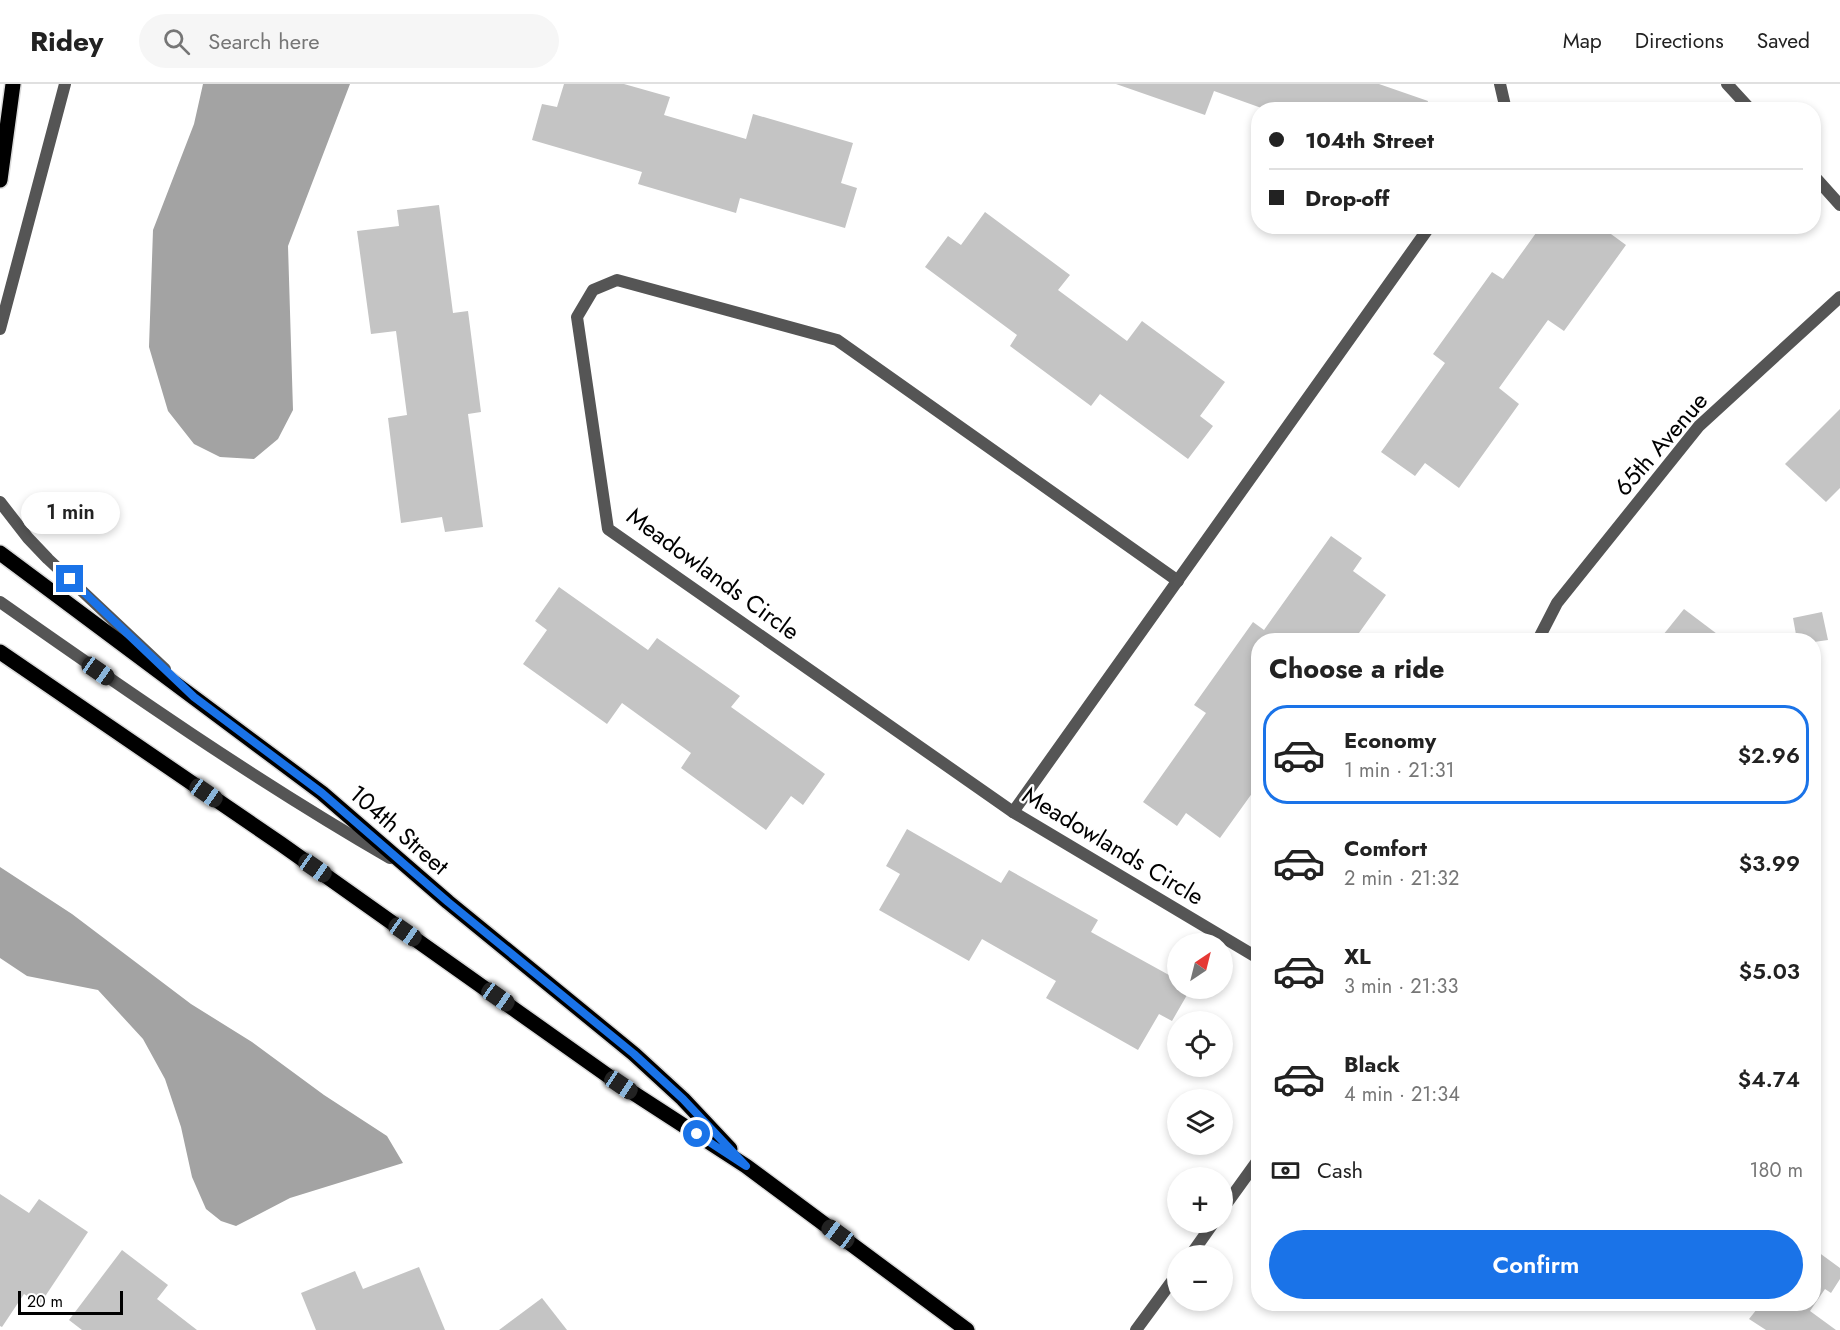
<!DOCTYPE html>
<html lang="en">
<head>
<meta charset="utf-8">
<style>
  :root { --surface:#fff; --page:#f6f6f6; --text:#222; --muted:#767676; --line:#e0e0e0; --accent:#1a73e8 }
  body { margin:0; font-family:Jost,sans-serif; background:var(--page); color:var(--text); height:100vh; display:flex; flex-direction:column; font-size:22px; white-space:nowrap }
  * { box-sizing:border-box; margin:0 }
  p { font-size:20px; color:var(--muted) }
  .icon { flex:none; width:33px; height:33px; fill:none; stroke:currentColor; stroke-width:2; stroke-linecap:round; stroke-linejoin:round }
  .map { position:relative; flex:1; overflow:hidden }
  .side { position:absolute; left:1251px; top:549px; width:570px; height:678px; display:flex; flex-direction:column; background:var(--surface); border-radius:24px; box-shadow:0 3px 9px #0003 }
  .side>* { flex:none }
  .hud { position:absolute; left:1251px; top:18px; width:570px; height:132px; border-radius:24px; box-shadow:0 3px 9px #0003; display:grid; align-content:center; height:132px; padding:0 18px; background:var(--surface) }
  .needle { width:39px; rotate:35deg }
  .buttons { position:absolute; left:1167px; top:849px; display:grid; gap:12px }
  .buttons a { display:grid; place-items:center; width:66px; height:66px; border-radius:50%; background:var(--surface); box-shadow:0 3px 9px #0003; font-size:30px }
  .scale { position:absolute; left:18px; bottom:15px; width:105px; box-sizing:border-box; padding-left:6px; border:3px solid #000; border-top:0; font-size:16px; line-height:21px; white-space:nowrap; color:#000; -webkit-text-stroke:4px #fff; paint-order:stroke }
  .end { position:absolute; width:27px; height:27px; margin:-14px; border:8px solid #1a73e8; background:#fff; box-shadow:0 0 0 3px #fff }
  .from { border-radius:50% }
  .bubble { position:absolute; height:42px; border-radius:21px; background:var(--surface); box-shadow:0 3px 9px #0003; font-size:20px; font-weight:600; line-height:42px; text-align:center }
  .car { position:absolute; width:18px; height:36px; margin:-18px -9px; border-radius:8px; box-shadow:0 0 4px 2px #0007; background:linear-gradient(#222 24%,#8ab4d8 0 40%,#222 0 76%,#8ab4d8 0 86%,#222 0) }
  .hud b { display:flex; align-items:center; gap:21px; height:57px; font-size:22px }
  .hud b+b { border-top:2px solid var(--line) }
  .hud i { width:15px; height:15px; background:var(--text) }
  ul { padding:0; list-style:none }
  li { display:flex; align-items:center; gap:18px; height:99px; margin:0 12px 9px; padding:0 6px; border:3px solid transparent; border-radius:24px }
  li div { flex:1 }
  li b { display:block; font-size:22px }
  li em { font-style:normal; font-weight:600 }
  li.current { border-color:var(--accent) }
  li>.icon { width:54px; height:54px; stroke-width:1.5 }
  h2 { padding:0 18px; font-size:27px; line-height:72px }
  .pay { display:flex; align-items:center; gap:15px; height:66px; padding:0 18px; font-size:22px }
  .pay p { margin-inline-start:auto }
  .action { display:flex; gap:12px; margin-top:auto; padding:12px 18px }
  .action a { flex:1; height:69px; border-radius:36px; background:var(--accent); color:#fff; font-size:24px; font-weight:600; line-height:69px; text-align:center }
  header { display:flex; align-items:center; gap:36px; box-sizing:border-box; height:84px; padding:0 30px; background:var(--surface); border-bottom:2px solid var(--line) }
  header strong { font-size:28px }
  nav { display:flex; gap:33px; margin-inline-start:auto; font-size:21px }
  .search { width:420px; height:54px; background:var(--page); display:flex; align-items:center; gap:15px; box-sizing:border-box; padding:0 21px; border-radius:33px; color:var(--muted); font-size:22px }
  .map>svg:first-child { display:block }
  .water { fill:#a3a3a3 }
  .building { fill:#c4c4c4 }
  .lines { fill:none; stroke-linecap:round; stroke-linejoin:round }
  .primary-casing { stroke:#dbdbdb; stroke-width:18 }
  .minor { stroke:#555; stroke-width:12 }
  .tertiary { stroke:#555; stroke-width:12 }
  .primary { stroke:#000; stroke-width:15 }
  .route { stroke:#1a73e8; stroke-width:8 }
  .labels { text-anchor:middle; stroke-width:4.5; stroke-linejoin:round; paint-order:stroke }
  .street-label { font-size:24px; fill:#000; stroke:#fff }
</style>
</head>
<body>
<header>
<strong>Ridey</strong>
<div class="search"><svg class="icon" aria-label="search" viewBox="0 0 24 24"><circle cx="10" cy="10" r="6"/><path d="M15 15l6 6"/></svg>Search here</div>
<nav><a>Map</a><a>Directions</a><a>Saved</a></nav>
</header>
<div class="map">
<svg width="1840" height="1246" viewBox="0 0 1840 1246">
  <rect width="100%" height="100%" fill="#fff"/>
  <!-- water -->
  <g class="water">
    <path d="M203 0H350L288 162 293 326 278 355 254 375 220 373 194 360 168 327 149 263 153 146 194 40Z"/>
    <path d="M0 783 72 830 191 920 252 958 324 1011 387 1052 403 1079 290 1114 236 1142 221 1137 206 1125 192 1093 181 1043 165 995 143 955 98 906 27 892 0 874Z"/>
  </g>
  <!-- building -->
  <g class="building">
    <path d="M564 0H624L670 13 664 31 746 55 753 30 853 59 841 99 857 104 845 144 740 114 736 129 638 100 642 88 532 56 542 20 557 23Z"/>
    <path d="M1116 0H1379L1428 17 1426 26H1267L1214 7 1205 31Z"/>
    <path d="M439 121 453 229 468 227 481 328 468 330 483 443 445 448 442 433 401 439 388 334 407 331 396 247 371 250 357 147 399 142 397 126Z"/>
    <path d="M985 128 1070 191 1058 206 1127 257 1142 237 1225 298 1200 332 1213 342 1188 375 1100 310 1091 322 1010 262 1017 251 925 183 948 152 961 161Z"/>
    <path d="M1541 142H1600L1626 161 1564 247 1548 236 1499 304 1519 320 1459 404 1425 379 1415 392 1381 368 1445 279 1433 270 1492 188 1503 195Z"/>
    <path d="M1840 325V404L1826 418 1785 380Z"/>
    <path d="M1331 452 1362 474 1353 487 1386 511 1354 556H1258V701L1220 754 1186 729 1177 742 1143 718 1206 629 1194 621 1253 538 1264 546Z"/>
    <path d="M559 503 648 566 657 554 740 612 731 623 825 690 803 721 791 712 766 746 681 684 691 669 622 619 607 640 523 580 547 546 535 537Z"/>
    <path d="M1684 525 1725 556H1659Z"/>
    <path d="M1822 528 1828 556 1814 558V556H1797L1793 534Z"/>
    <path d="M907 745 1001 799 1009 786 1098 836 1091 848 1178 896V904H1191L1172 937 1159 930 1138 966 1046 914 1056 897 982 855 969 877 879 826 900 790 886 782Z"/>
    <path d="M0 1110 29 1129 39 1115 88 1148 40 1220 24 1210 2 1243 0 1242Z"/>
    <path d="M1814 1165 1840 1184V1195L1831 1209 1825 1205 1810 1227 1836 1246H1766L1749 1235 1761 1220H1814Z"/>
    <path d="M122 1166 168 1201 157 1215 197 1246H82L69 1236Z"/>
    <path d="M419 1183 445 1246H316L301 1209 355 1187 363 1205Z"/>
    <path d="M542 1214 567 1246H499Z"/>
  </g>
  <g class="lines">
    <defs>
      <g id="primary">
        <path d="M0 96 13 0"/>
        <path d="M0 469 322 709 448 818 634 970 683 1015 730 1065"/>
        <path d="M0 568 281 760 621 1001 746 1082 967 1246"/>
      </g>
    </defs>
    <!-- primary casing -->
    <use href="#primary" class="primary-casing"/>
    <!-- minor -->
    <g class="minor">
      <path d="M1500 0 1506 26"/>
      <path d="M1727 0 1751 26"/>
      <path d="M1814 92 1840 121"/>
      <path d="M1178 497 837 256 617 196 593 206 577 233 608 445 1013 728 1258 874"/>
      <path d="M1538 556 1557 519 1699 342 1840 213"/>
      <path d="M1013 728 1430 142"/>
      <path d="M1222 1126 1258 1076"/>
      <path d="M1190 1172 1214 1138"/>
      <path d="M1136 1246 1178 1189"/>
    </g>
    <!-- tertiary -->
    <g class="tertiary">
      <path d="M0 245 65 0"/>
      <path d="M0 418 28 454 48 475 165 585"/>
      <path d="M0 518C128 608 255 696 390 774"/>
    </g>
    <!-- primary -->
    <use href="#primary" class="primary"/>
  </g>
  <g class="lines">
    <!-- route -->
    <path class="route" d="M70 495 194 613 322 709 448 818 634 970 683 1015 746 1082 697 1050"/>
  </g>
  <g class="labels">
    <!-- street labels -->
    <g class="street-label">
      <text transform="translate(1661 360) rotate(-49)" y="8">65th Avenue</text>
      <text transform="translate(713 490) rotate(36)" y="8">Meadowlands Circle</text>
      <text transform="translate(399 746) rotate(41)" y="8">104th Street</text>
      <text transform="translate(1113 762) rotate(31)" y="8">Meadowlands Circle</text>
    </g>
  </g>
</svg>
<div class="buttons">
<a><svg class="needle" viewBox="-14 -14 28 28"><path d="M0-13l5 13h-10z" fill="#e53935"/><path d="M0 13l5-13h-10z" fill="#767676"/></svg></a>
<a><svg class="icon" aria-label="locate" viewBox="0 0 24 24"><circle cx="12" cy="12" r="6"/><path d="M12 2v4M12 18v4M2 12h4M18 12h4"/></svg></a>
<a><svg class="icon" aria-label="layers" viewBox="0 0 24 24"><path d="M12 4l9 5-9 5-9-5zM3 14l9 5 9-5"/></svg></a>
<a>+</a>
<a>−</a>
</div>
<div class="scale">20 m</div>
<i class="end from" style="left:697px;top:1050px"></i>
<i class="end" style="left:70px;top:495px"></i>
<div class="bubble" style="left:21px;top:408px;width:99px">1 min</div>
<i class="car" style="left:98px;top:587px;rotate:125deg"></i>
<i class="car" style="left:206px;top:709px;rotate:125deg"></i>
<i class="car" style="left:315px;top:784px;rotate:125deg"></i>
<i class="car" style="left:405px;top:848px;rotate:125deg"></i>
<i class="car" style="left:498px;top:913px;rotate:125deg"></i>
<i class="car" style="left:621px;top:1001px;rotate:124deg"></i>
<i class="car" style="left:838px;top:1150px;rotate:306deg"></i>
<div class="hud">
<b><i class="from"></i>104th Street</b>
<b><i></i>Drop-off</b>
</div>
<section class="side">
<h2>Choose a ride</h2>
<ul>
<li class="current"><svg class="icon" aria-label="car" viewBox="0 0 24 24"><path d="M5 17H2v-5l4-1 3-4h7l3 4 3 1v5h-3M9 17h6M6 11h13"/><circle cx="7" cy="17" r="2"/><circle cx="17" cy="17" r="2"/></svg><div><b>Economy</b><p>1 min · 21:31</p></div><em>$2.96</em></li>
<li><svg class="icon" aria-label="car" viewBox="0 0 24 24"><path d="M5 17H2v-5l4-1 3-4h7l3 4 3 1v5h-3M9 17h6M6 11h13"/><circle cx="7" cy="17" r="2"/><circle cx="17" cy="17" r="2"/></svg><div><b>Comfort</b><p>2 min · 21:32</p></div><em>$3.99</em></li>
<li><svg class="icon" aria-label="car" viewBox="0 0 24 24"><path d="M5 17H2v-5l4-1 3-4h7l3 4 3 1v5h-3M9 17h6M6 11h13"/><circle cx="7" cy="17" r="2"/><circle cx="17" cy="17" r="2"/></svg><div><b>XL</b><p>3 min · 21:33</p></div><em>$5.03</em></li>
<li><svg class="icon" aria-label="car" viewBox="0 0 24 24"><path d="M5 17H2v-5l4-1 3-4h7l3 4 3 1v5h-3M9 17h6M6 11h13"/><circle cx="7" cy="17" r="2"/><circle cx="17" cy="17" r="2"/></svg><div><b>Black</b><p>4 min · 21:34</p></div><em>$4.74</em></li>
</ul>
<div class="pay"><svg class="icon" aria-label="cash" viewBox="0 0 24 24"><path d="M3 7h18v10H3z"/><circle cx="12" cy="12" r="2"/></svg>Cash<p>180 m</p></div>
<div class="action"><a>Confirm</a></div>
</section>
</div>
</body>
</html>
